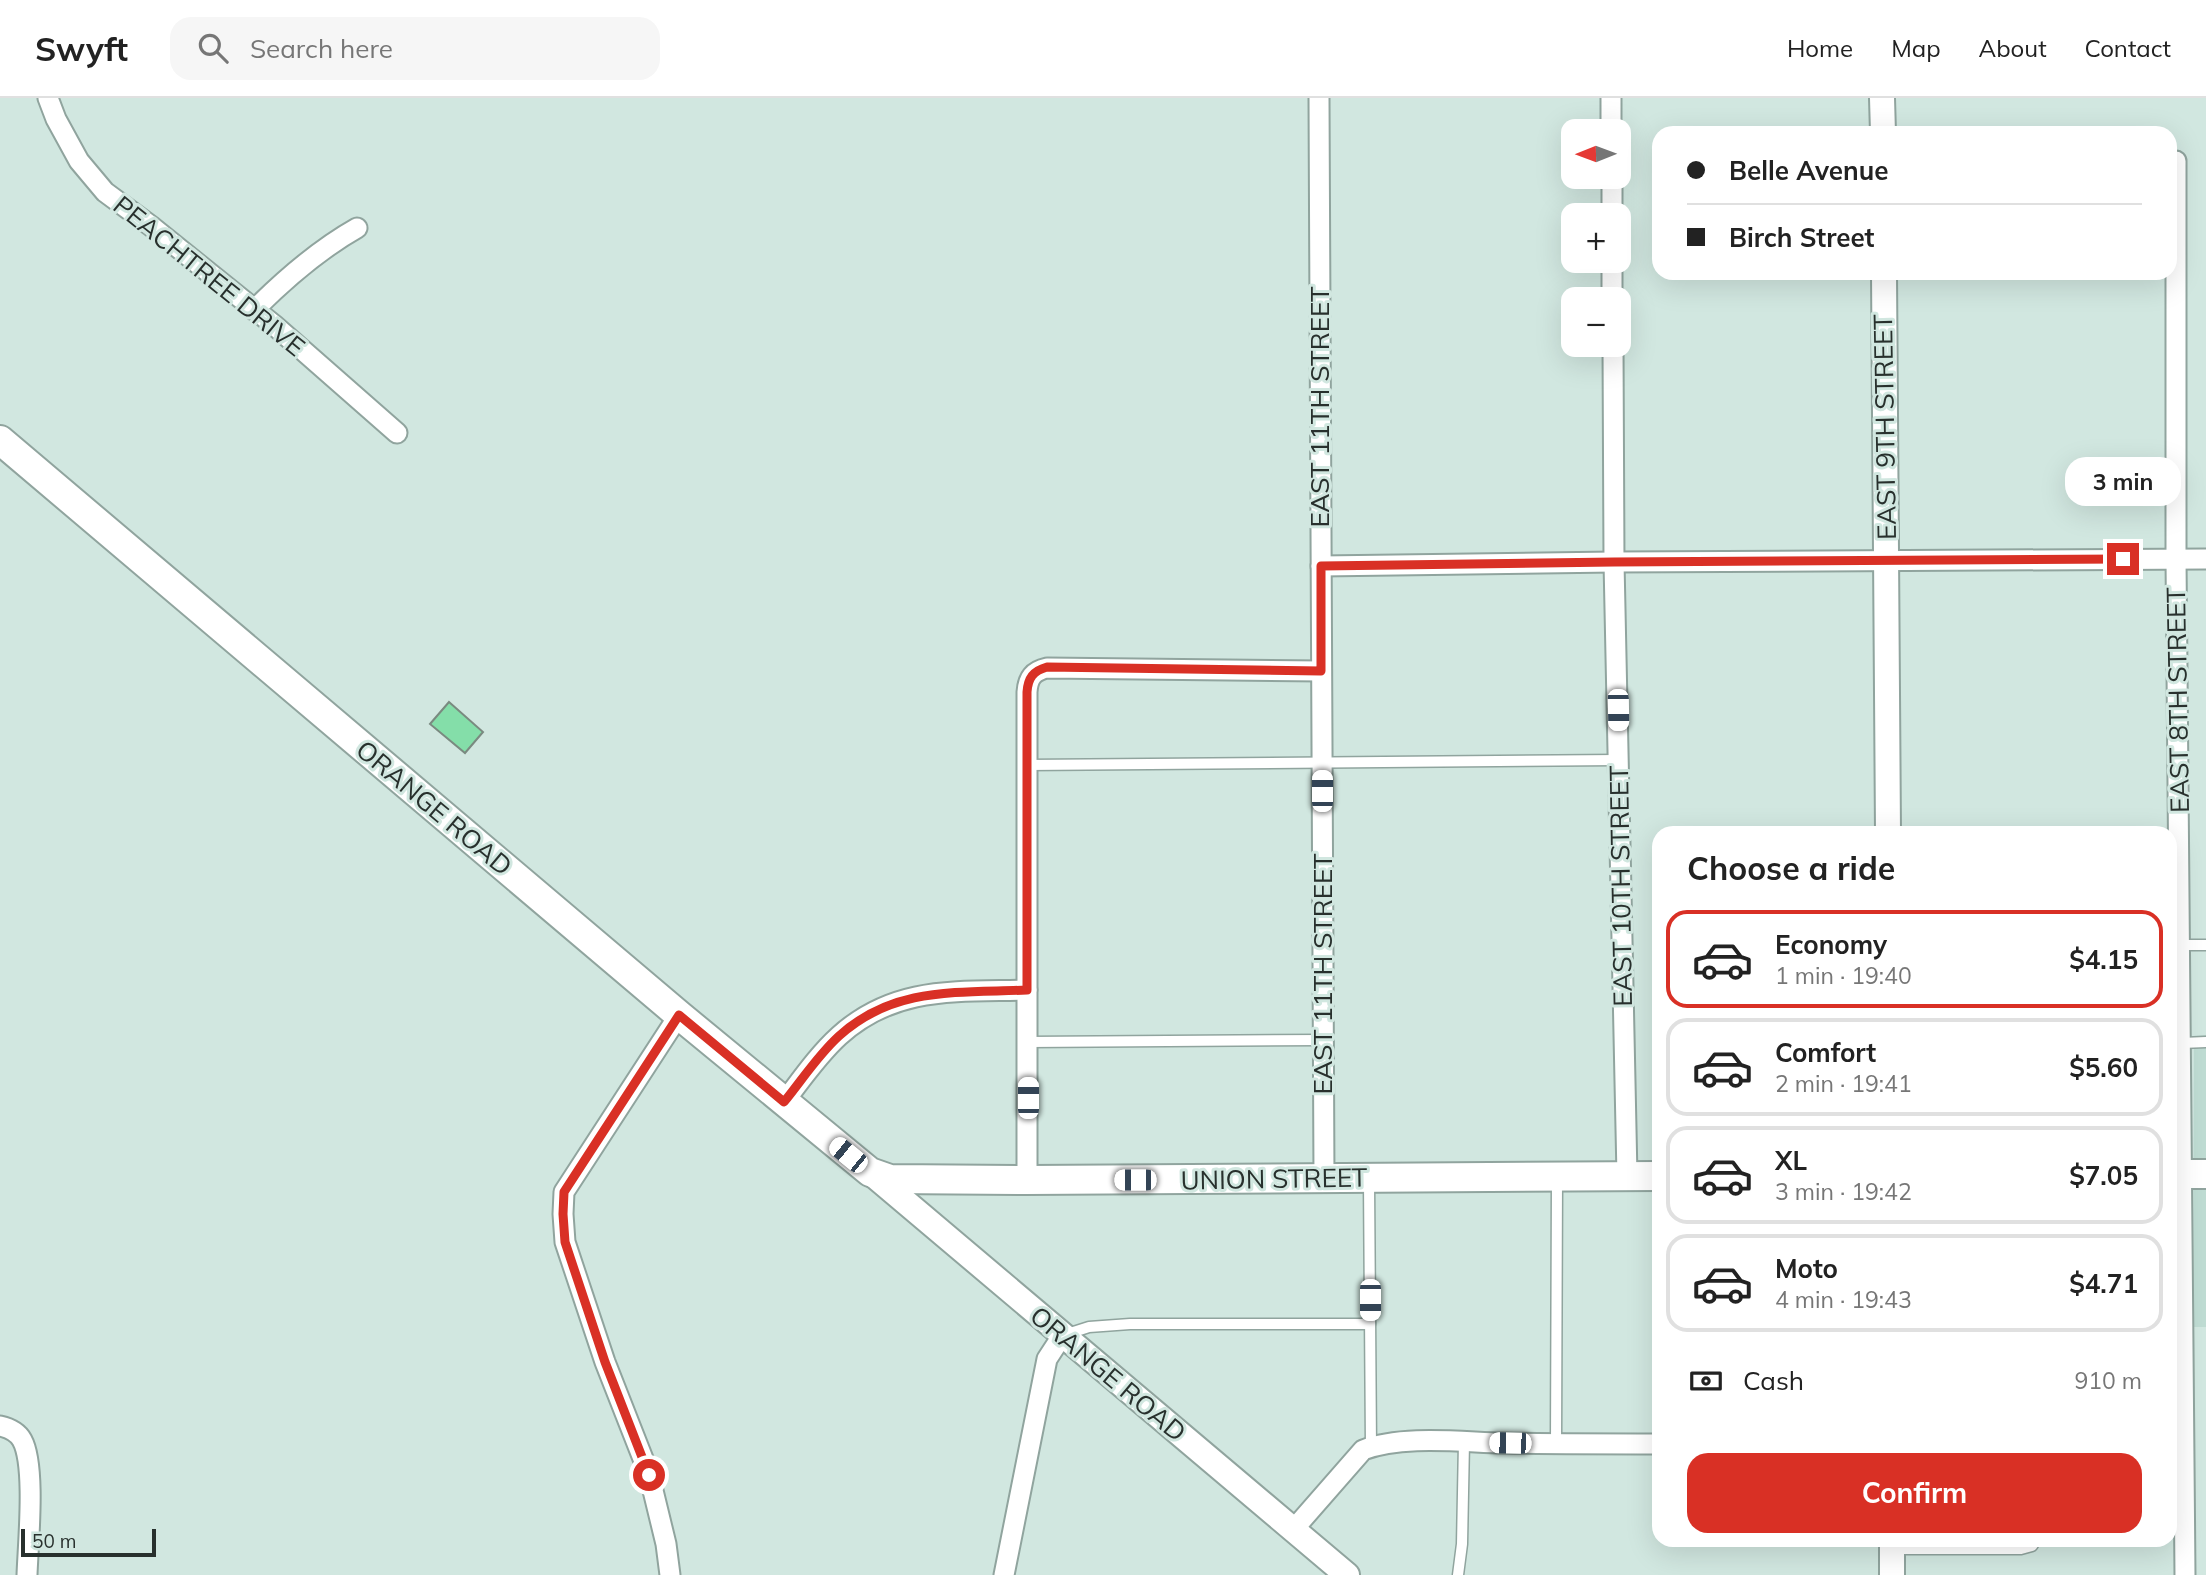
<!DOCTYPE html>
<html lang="en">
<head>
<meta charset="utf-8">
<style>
  :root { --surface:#fff; --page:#f6f6f6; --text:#222; --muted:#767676; --line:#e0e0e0; --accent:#d93025 }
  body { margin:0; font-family:Mulish,sans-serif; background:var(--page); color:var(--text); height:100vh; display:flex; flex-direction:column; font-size:26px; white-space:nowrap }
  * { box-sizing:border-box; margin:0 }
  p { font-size:23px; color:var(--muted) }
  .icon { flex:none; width:38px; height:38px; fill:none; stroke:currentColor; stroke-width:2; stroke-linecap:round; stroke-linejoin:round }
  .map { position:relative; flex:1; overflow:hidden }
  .sheet { position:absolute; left:1652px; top:728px; width:525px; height:721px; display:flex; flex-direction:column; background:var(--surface); border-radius:21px; box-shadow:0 7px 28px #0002 }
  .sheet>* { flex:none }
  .top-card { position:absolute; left:1652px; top:28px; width:525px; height:154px; border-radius:21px; box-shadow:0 7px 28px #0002; display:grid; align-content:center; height:154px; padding:0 35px; background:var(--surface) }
  .needle { width:46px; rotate:269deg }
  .tools { position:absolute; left:1561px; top:21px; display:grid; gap:14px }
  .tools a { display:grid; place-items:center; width:70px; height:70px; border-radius:14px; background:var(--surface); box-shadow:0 7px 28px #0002; font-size:35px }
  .scale { position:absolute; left:21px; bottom:18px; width:135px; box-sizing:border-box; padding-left:7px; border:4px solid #28302d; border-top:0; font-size:19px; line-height:24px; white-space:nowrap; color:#28302d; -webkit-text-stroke:5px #d1e7e0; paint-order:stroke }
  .end { position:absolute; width:32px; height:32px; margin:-16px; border:9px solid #d93025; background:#fff; box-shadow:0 0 0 4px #fff }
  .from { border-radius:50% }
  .bubble { position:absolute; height:49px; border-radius:21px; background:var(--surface); box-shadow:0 7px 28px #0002; font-size:23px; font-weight:700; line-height:49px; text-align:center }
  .car { position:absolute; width:21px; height:42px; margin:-21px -10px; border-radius:9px; box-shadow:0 0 5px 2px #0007; background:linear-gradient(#fff 24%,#345 0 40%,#fff 0 76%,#345 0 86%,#fff 0) }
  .top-card b { display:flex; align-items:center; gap:24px; height:66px; font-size:26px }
  .top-card b+b { border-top:2px solid var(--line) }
  .top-card i { width:18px; height:18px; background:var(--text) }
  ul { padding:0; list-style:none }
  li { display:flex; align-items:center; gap:21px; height:98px; margin:0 14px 10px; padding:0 21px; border:4px solid var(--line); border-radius:21px }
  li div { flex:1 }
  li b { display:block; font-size:26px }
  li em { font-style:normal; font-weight:700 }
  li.current { border-color:var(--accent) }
  li>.icon { width:63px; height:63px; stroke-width:1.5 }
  h2 { padding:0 35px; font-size:32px; line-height:84px }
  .pay { display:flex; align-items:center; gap:18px; height:77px; padding:0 35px; font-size:26px }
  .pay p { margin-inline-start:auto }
  .cta { display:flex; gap:14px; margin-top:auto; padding:14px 35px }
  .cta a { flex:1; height:80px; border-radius:21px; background:var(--accent); color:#fff; font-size:28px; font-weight:700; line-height:80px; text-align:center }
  header { display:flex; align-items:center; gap:42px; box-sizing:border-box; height:98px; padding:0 35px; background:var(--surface); border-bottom:2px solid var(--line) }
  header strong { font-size:33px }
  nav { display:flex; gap:38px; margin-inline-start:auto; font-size:24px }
  .search { width:490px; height:63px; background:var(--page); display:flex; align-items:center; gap:18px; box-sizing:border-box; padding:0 24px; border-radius:21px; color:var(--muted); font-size:26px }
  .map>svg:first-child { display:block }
  .built { fill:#bedbd2 }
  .building { fill:#84dea9; stroke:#7a8a80; stroke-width:2 }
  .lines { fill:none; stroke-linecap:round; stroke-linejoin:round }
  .service-casing { stroke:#90a49e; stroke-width:13 }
  .minor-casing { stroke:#90a49e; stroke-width:23 }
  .tertiary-casing { stroke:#90a49e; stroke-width:28 }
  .secondary-casing { stroke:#90a49e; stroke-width:32 }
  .service { stroke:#fff; stroke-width:10 }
  .minor { stroke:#fff; stroke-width:19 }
  .tertiary { stroke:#fff; stroke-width:24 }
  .secondary { stroke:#fff; stroke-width:28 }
  .route { stroke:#d93025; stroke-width:9 }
  .labels { text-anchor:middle; stroke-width:6; stroke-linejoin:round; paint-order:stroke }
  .street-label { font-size:26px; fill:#28302d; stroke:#d1e7e0 }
</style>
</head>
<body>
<header>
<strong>Swyft</strong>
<div class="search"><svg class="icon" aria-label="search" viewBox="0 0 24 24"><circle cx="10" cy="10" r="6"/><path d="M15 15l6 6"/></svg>Search here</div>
<nav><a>Home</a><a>Map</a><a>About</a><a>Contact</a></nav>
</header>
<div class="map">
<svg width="2206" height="1477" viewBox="0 0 2206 1477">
  <rect width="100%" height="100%" fill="#d1e7e0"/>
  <!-- built -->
  <path class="built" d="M2206 937V1229H2193L2194 938Z"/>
  <!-- building -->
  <path class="building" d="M449 604 483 634 465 655 430 626Z"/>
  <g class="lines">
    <defs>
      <g id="service">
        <path d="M1027 667 1619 662"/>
        <path d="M2178 847H2206"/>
        <path d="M1028 944 1324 942"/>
        <path d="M2182 945 2206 944"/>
        <path d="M1369 1084 1371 1349"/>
        <path d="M1064 1237 1089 1229 1130 1226H1370"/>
        <path d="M1556 1346 1557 1080"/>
        <path d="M1893 1451H2021L2032 1448 2036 1442"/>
        <path d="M1458 1477 1462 1446 1464 1344"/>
      </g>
      <g id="minor">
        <path d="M48 0 56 21 79 63 105 94 151 128 274 227 397 335"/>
        <path d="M1319 0 1324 1080"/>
        <path d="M1611 0V33"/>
        <path d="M2176 63V461L2185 1477"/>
        <path d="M1612 79V117"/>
        <path d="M1612 163V201"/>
        <path d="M254 212C286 180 318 152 357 130"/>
        <path d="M1613 247 1614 464 1627 1078"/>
        <path d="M1321 468 1614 464 2206 461"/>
        <path d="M784 1004C801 982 818 957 839 938 895 887 958 894 1027 892"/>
        <path d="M1027 1082V594C1028 580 1033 573 1047 570L1321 573"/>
        <path d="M0 1328C9 1330 17 1333 22 1342 36 1367 28 1446 27 1477"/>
        <path d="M1293 1432 1363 1352C1402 1337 1460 1344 1502 1345 1555 1346 1607 1346 1659 1346"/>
        <path d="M670 1477 666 1446 649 1376 605 1264 565 1144 563 1116 564 1094 679 917"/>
        <path d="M1004 1477 1047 1261 1062 1238"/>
      </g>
      <g id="tertiary">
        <path d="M1882 0 1883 35"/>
        <path d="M1884 175 1888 735"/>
        <path d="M870 1074 1347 1477"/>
        <path d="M1892 1442V1477"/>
      </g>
      <g id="secondary">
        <path d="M0 342 679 917 870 1074 890 1081 1027 1082 1659 1078"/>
        <path d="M2170 1076H2206"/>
      </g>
    </defs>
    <!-- service casing -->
    <use href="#service" class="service-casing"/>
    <!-- minor casing -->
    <use href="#minor" class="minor-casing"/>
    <!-- tertiary casing -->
    <use href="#tertiary" class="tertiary-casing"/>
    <!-- secondary casing -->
    <use href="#secondary" class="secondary-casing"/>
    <!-- service -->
    <use href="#service" class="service"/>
    <!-- minor -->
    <use href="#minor" class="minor"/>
    <!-- tertiary -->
    <use href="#tertiary" class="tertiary"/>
    <!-- secondary -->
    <use href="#secondary" class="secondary"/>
  </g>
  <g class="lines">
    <!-- route -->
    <path class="route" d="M649 1377 605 1264 565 1144 563 1116 564 1094 679 917 784 1004C802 982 818 957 839 938 894 888 959 895 1027 892V594C1028 580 1033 573 1047 569L1321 573V468L1614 464 2123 461"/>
  </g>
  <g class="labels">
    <!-- street labels -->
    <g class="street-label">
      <text transform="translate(209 178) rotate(39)" y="9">PEACHTREE DRIVE</text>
      <text transform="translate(1320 309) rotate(-90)" y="9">EAST 11TH STREET</text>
      <text transform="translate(1885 329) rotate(-91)" y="9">EAST 9TH STREET</text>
      <text transform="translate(2178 602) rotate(-91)" y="9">EAST 8TH STREET</text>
      <text transform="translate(434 710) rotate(40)" y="9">ORANGE ROAD</text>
      <text transform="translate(1621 788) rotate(-91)" y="9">EAST 10TH STREET</text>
      <text transform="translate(1323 876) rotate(-90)" y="9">EAST 11TH STREET</text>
      <text transform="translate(1274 1081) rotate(-1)" y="9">UNION STREET</text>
      <text transform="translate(1108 1276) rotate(40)" y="9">ORANGE ROAD</text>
    </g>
  </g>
</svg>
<div class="tools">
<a><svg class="needle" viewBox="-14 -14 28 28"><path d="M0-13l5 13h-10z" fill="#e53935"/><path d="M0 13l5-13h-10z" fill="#767676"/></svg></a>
<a>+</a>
<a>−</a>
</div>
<div class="scale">50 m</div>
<i class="end from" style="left:649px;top:1377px"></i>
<i class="end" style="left:2123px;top:461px"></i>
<div class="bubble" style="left:2065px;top:359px;width:116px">3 min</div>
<i class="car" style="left:1618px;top:612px;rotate:179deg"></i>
<i class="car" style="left:1322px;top:693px;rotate:0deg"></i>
<i class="car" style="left:1028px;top:1000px;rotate:0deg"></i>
<i class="car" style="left:848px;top:1057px;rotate:309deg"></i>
<i class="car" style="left:1135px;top:1082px;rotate:270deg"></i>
<i class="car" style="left:1370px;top:1202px;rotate:180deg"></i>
<i class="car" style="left:1510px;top:1345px;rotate:271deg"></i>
<div class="top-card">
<b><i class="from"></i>Belle Avenue</b>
<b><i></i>Birch Street</b>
</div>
<section class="sheet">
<h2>Choose a ride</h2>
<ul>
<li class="current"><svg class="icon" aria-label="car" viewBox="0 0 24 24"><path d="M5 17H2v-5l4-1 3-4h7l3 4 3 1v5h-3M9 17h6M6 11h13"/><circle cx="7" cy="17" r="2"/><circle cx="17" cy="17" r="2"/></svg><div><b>Economy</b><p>1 min · 19:40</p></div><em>$4.15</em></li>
<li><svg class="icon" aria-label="car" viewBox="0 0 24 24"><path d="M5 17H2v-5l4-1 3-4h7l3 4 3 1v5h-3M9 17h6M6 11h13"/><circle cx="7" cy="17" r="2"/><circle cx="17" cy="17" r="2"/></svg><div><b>Comfort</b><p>2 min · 19:41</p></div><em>$5.60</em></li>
<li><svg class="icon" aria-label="car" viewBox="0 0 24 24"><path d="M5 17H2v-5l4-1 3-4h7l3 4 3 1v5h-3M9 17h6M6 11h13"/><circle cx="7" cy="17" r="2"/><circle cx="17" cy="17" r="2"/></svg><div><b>XL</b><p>3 min · 19:42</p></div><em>$7.05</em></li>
<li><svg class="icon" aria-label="car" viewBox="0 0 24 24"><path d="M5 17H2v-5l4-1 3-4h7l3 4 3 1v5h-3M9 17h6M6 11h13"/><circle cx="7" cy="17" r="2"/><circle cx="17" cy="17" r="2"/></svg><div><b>Moto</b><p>4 min · 19:43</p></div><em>$4.71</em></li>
</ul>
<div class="pay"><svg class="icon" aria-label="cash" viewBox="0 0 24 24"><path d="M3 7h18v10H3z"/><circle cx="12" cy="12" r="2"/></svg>Cash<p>910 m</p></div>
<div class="cta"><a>Confirm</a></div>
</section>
</div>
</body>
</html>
